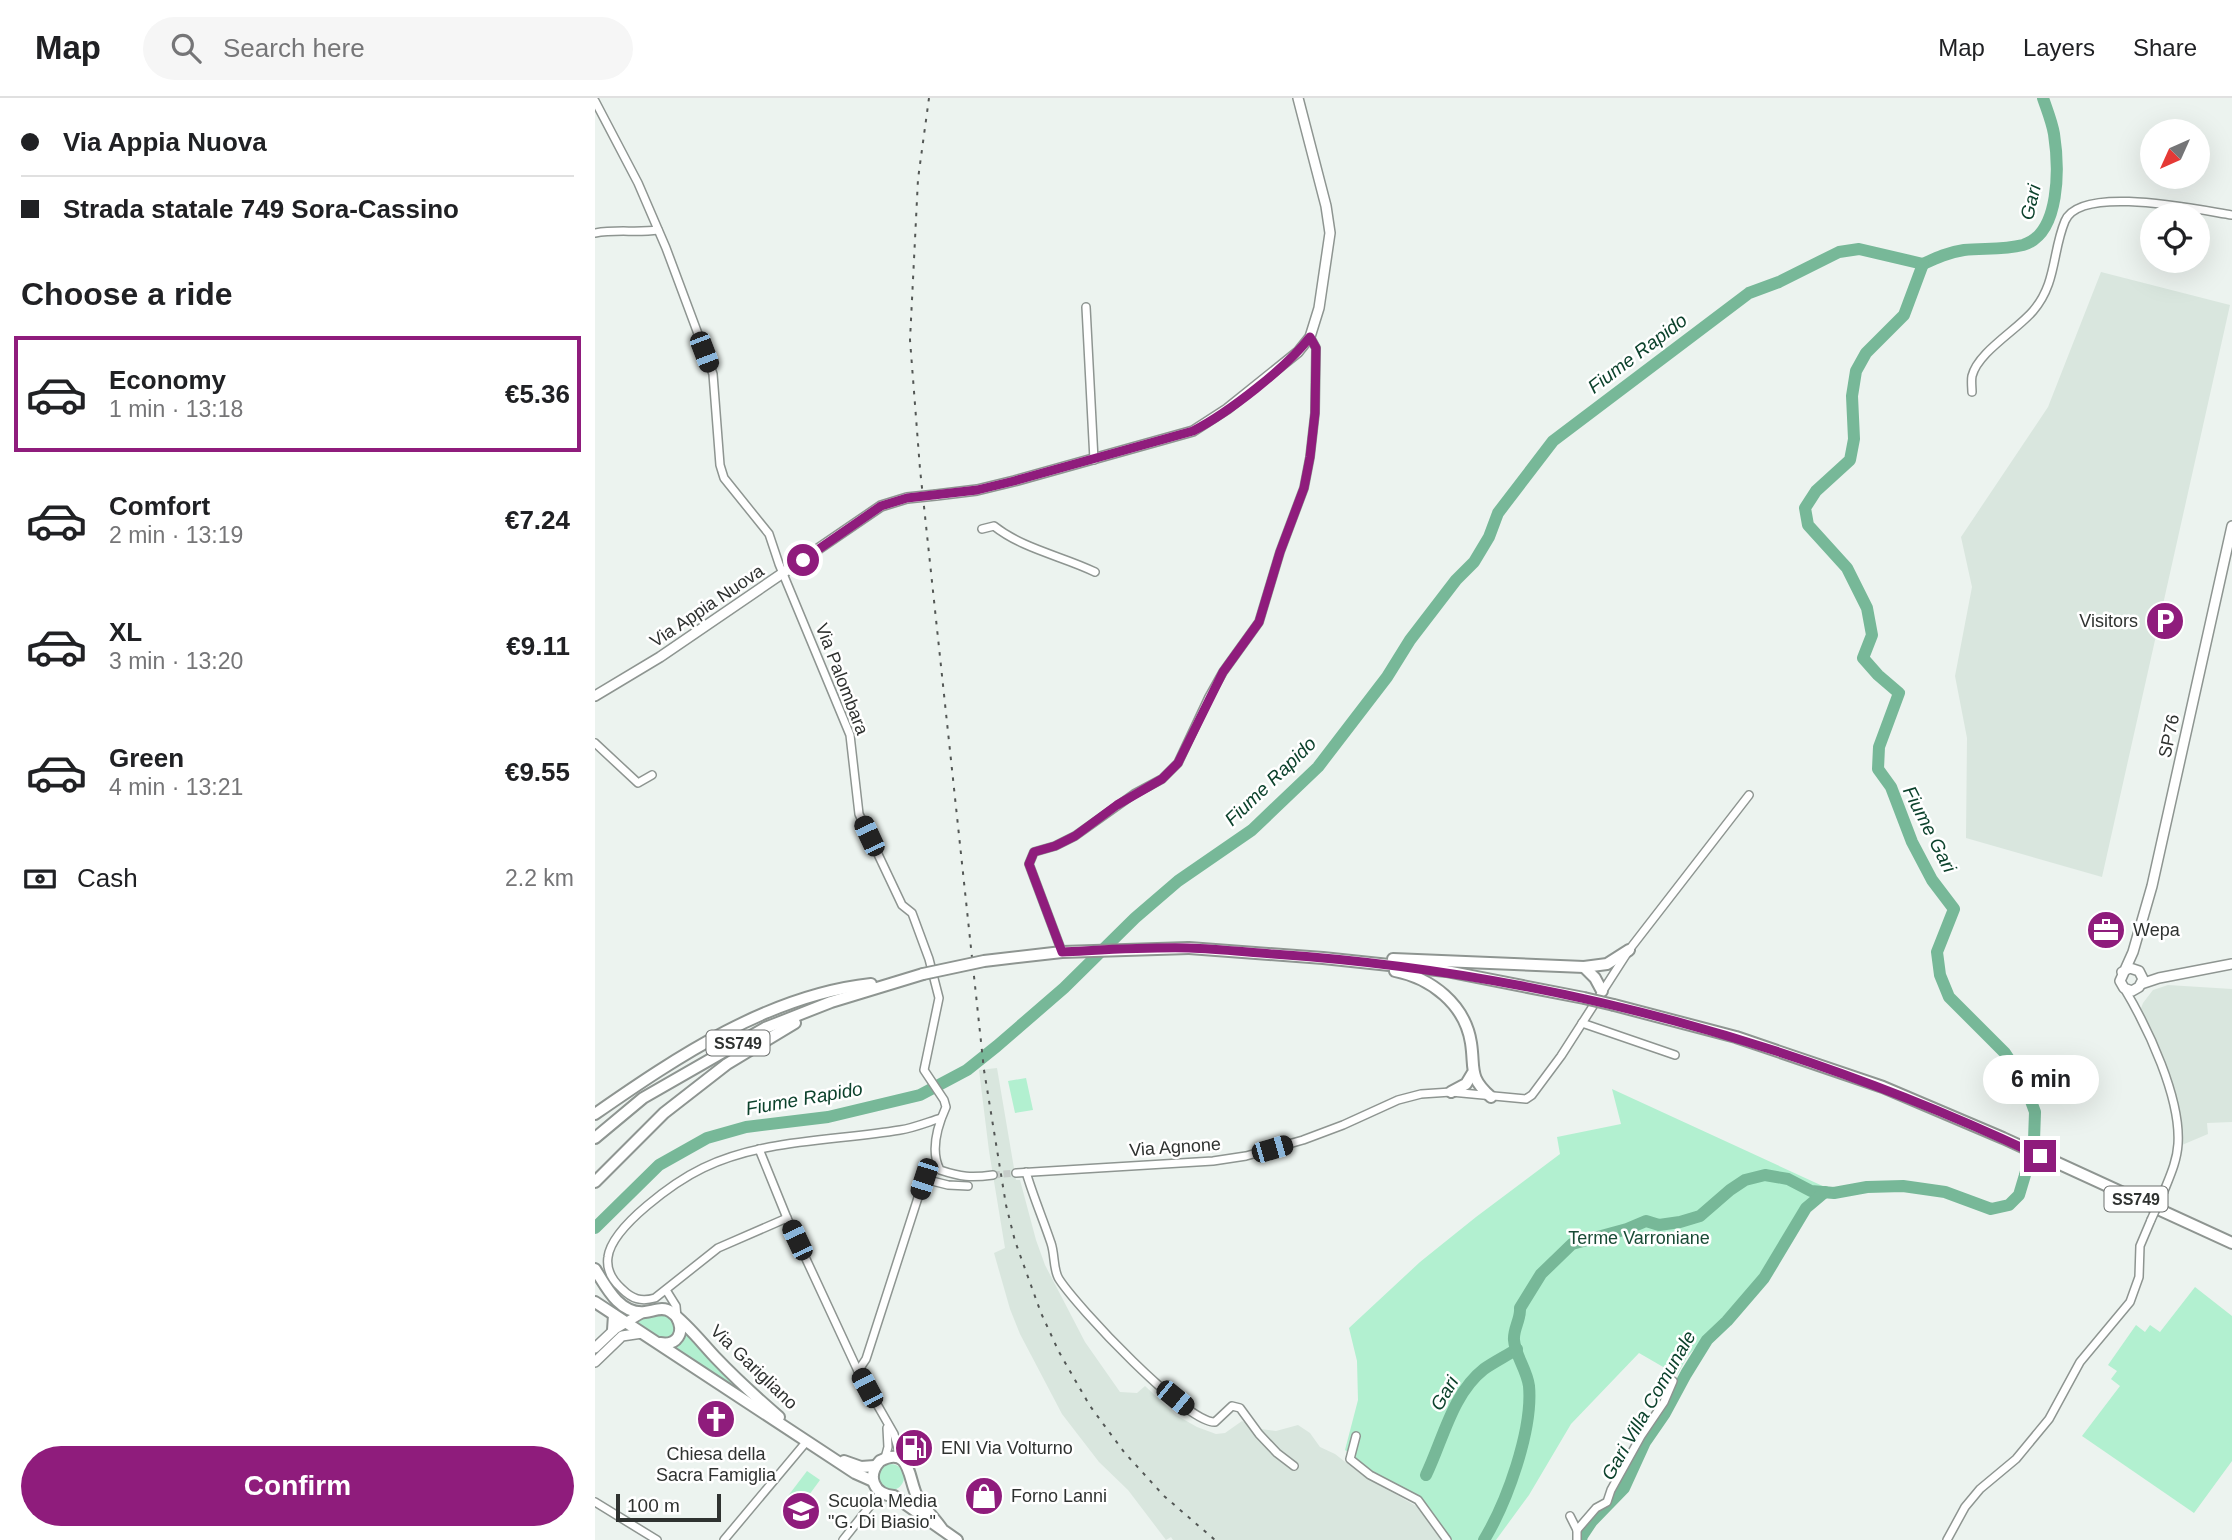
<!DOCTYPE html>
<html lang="en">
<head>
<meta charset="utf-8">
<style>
  :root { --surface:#fff; --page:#f6f6f6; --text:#202124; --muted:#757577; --line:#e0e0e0; --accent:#8f1c7c }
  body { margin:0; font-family:Helvetica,sans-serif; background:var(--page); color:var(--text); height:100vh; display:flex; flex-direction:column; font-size:26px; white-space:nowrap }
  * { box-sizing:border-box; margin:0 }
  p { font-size:23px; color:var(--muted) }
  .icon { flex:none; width:38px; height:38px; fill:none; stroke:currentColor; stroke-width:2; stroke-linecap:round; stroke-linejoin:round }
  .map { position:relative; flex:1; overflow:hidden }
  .panel { display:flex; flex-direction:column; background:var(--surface); width:595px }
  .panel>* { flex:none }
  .top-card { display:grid; align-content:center; height:154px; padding:0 21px; background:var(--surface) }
  .needle { width:46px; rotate:225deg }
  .buttons { position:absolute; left:1545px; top:21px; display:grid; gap:14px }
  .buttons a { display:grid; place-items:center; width:70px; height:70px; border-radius:50%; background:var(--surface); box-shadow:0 7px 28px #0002; font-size:35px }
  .scale { position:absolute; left:21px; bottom:18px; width:105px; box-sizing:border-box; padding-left:7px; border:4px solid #2f3230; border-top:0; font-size:19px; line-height:24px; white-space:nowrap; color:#2f3230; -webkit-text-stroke:5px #fff; paint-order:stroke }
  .end { position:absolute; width:32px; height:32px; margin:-16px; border:9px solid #8f1c7c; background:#fff; box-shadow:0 0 0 4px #fff }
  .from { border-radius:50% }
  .bubble { position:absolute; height:49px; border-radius:24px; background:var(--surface); box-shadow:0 7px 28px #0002; font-size:23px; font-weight:600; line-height:49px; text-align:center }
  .car { position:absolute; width:21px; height:42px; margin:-21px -10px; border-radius:9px; box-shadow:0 0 5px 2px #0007; background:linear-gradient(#222 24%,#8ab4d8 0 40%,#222 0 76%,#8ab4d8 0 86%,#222 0) }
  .top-card b { display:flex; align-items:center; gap:24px; height:66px; font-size:26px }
  .top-card b+b { border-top:2px solid var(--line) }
  .top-card i { width:18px; height:18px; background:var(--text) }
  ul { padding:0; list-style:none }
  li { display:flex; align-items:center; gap:21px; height:116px; margin:0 14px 10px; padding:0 7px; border:4px solid transparent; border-radius:0px }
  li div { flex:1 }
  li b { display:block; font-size:26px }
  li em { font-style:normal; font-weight:600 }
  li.current { border-color:var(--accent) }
  li>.icon { width:63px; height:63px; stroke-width:1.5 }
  h2 { padding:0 21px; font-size:32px; line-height:84px }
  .pay { display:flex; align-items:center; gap:18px; height:77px; padding:0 21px; font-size:26px }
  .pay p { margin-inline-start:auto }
  .primary-button { display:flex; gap:14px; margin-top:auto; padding:14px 21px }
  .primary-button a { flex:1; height:80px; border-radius:42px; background:var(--accent); color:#fff; font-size:28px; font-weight:600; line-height:80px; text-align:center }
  header { display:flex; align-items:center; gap:42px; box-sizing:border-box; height:98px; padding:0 35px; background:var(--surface); border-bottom:2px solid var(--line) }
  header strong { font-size:33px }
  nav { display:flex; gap:38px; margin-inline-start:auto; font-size:24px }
  .search { width:490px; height:63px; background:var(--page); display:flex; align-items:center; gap:18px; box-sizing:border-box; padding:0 24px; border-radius:38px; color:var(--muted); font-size:26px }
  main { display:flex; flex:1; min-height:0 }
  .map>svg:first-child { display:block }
  .built { fill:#d9e6de }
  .green { fill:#b2f0d0 }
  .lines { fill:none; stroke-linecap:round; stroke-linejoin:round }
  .river { stroke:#77b898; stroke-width:12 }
  .minor-tunnel { stroke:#c6ccc9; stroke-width:7; stroke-dasharray:7 3.5; stroke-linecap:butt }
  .minor-casing { stroke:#8e9591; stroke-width:10 }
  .tertiary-casing { stroke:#8e9591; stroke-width:12 }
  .primary-casing { stroke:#8e9591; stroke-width:14 }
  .trunk-casing { stroke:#8e9591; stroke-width:14 }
  .minor { stroke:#fff; stroke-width:7 }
  .tertiary { stroke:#fff; stroke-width:9 }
  .primary { stroke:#fff; stroke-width:10 }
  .trunk { stroke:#fff; stroke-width:10 }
  .rail { stroke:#535755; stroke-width:2; stroke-dasharray:3.5 7; stroke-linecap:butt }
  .minor-bridge-casing { stroke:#8e9591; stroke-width:10; stroke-linecap:butt }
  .tertiary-bridge-casing { stroke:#8e9591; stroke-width:12; stroke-linecap:butt }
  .trunk-bridge-casing { stroke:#8e9591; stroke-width:14; stroke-linecap:butt }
  .minor-bridge { stroke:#fff; stroke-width:7 }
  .tertiary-bridge { stroke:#fff; stroke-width:9 }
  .trunk-bridge { stroke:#fff; stroke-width:10 }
  .route { stroke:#8f1c7c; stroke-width:9 }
  .labels { text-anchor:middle; stroke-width:5; stroke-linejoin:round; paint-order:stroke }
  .shield { fill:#fff; stroke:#6d706e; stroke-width:2 }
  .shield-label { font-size:16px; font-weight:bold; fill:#2f3230 }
  .street-label { font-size:18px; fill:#2f3230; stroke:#fff }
  .poi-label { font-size:18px; fill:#2f3230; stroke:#fff; text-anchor:start }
  .park-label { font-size:18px; fill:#194c36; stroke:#fff }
  .water-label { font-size:19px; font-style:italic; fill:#0c422c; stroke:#fff }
</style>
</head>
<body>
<header>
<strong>Map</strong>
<div class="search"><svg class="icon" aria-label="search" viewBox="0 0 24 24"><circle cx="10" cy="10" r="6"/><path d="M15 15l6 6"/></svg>Search here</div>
<nav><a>Map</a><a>Layers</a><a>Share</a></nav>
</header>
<main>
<section class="panel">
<div class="top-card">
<b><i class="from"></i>Via Appia Nuova</b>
<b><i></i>Strada statale 749 Sora-Cassino</b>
</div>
<h2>Choose a ride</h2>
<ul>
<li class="current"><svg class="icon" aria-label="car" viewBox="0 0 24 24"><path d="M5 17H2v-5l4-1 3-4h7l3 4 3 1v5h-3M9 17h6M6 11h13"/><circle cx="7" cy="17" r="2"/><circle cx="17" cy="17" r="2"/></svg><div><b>Economy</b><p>1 min · 13:18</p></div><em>€5.36</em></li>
<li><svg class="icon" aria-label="car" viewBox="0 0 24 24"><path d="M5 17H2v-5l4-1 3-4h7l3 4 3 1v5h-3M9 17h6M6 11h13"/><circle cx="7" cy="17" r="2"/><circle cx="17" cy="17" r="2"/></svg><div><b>Comfort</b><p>2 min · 13:19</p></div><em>€7.24</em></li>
<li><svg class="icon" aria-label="car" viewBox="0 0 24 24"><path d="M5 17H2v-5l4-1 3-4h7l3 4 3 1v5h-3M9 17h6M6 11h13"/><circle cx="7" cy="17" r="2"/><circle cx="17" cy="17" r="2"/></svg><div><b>XL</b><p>3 min · 13:20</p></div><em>€9.11</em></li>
<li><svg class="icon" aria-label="car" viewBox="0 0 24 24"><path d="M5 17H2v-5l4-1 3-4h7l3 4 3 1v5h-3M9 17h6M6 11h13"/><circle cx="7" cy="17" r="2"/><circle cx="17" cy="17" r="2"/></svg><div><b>Green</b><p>4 min · 13:21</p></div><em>€9.55</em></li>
</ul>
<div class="pay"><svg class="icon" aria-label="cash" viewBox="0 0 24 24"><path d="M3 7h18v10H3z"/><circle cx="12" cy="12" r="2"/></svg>Cash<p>2.2 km</p></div>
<div class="primary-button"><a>Confirm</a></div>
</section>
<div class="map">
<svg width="1637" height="1442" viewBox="0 0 1637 1442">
  <rect width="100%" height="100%" fill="#ecf3ef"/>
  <!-- built -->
  <g class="built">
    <path d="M1506 174 1635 207 1507 779 1371 740 1372 640 1360 578 1377 489 1366 439 1453 309Z"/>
    <path d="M1573 887 1637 891V1024L1612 1025 1613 1036 1587 1047 1583 1007 1567 961 1545 913 1548 905 1558 892Z"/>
    <path d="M402 970 421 1082H425L441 1142 450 1167 490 1244 525 1294 542 1295 550 1288 581 1317 602 1329 621 1336 630 1335 647 1323 659 1330 681 1333 703 1327 715 1335 725 1349 740 1356 767 1377 821 1408 848 1442H578L576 1439 571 1442 533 1392 504 1364 467 1316 425 1236 415 1211 399 1155 410 1150 394 1053 384 972Z"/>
  </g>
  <!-- green -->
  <g class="green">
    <path d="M431 980 438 1012 420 1015 413 983Z"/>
    <path d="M1017 991 1232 1090 1196 1128 1166 1178 1092 1259 1082 1277 1044 1255 976 1326 934 1397 901 1442H848L837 1419 750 1352 763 1302 762 1263 754 1230 825 1164 881 1119 965 1056 962 1039 1026 1026Z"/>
    <path d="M1600 1189 1637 1218V1363L1599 1415 1487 1338 1525 1288 1516 1281 1522 1273 1513 1267 1541 1227 1550 1234 1555 1227 1565 1234Z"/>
    <path d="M68 1215 74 1218 83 1228 77 1241H67L41 1223 56 1216Z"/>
    <path d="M92 1232 137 1284V1286L78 1250 89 1242Z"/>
    <circle cx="296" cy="1379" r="13"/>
    <path d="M212 1373 225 1382 206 1408 193 1398Z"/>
  </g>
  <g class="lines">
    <!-- river -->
    <g class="river">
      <path d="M1328 166C1341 160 1354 154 1369 152 1389 150 1408 152 1428 147 1466 136 1464 68 1459 36 1457 24 1452 12 1448 0"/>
      <path d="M0 1130 64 1067 112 1040 151 1029 233 1019 325 997 372 972 402 948 469 890 540 820 583 783 657 732 723 669 792 579 815 542 861 482 879 464 894 439 903 415 958 343 1154 195 1184 184 1244 154 1264 151 1328 166"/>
      <path d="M831 1377C848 1342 857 1296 889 1271 899 1264 911 1258 922 1251"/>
      <path d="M889 1442C912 1404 938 1332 934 1288 932 1272 920 1257 919 1242 918 1231 926 1221 925 1210L946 1176 977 1146 1032 1131 1051 1123 1064 1127 1085 1124 1105 1118 1135 1092 1150 1082 1170 1077 1193 1081 1216 1093 1239 1095 1272 1089 1308 1088 1350 1094 1396 1111 1414 1107 1424 1097 1430 1077 1439 1042 1440 1014 1429 984 1410 955 1354 899 1345 877 1342 854 1359 811 1337 782 1317 744 1296 689 1283 671 1284 649 1304 595 1283 577 1268 560 1277 537 1272 510 1252 470 1213 427 1210 410 1221 393 1255 362 1259 341 1257 298 1261 273 1271 255 1309 217 1328 166"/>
      <path d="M986 1442 987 1438 997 1423 1029 1390 1050 1344 1070 1315 1091 1276 1112 1242 1132 1223 1169 1180 1211 1110 1230 1094"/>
    </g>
    <!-- minor-tunnel -->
    <path class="minor-tunnel" d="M398 1077 421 1075"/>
    <defs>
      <g id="minor">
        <path d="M0 3 43 85 71 150 118 276 125 367 129 380 174 436 184 466 255 637 264 716 307 807 317 815 334 861 344 900 329 972 349 1002 351 1009C342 1029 335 1053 345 1072 366 1079 376 1080 398 1077"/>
        <path d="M0 135C21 131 42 135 63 132"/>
        <path d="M491 209 499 362"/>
        <path d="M1377 294C1377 290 1376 283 1377 278 1383 254 1422 232 1438 213 1462 185 1457 154 1470 123 1485 86 1604 112 1637 117"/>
        <path d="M387 431 399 428C428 451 467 458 500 474"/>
        <path d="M0 645 43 685 57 677"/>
        <path d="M467 854 434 766 439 754 460 748 480 738 539 696 567 681 583 665 614 599 628 574 664 524 685 454 709 390 715 359 720 315 721 250 715 239"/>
        <path d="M1529 890C1553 930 1586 1000 1583 1046 1582 1063 1575 1078 1569 1093"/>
        <path d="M987 925 1080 957"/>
        <path d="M164 1051 192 1120 263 1273 299 1336 306 1361"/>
        <path d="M431 1074C438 1098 448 1121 456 1145 460 1156 458 1172 464 1181 482 1209 591 1325 620 1324L637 1308 645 1310 664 1336 682 1355 699 1368"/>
        <path d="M421 1075 618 1063 651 1058 708 1042 748 1027 803 1002 826 996 856 994 931 1001 937 997 966 958 1034 852 1154 697"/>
        <path d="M192 1120 123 1150 60 1200C46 1204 37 1201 27 1191 18 1183 11 1172 13 1159 17 1128 81 1083 108 1070 168 1041 240 1043 305 1032 319 1030 333 1024 346 1020"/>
        <path d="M71 1192 81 1208 82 1220"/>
        <path d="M263 1273 271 1261 329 1081 353 1087 373 1088"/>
        <path d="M761 1338 755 1361 775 1377 823 1402 852 1442"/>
        <path d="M290 1360 293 1349 292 1330"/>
        <path d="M0 1404 62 1442"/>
        <path d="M975 1418 982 1432V1442"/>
        <path d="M982 1432 1001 1410 1012 1404 1016 1392 1046 1338 1069 1304 1078 1283"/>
        <path d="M129 1442 212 1343"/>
        <path d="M248 1442 286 1394"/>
        <path d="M1352 1442 1370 1409 1385 1391 1421 1361 1454 1321 1485 1264 1535 1204 1544 1179 1545 1148 1556 1122"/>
      </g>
      <g id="tertiary">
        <path d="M341 397 382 392 419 383 598 333 632 311 703 254 715 239 724 210 735 135 731 108 703 0"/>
        <path d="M0 598 65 559 286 408 312 400"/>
        <path d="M1527 874 1535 870 1544 873 1548 881 1544 889 1537 893 1529 890 1525 883 1538 854 1557 788 1637 428"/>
        <path d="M1546 886 1564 880 1637 866"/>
        <path d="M0 1250 20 1231 47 1215"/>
        <path d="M0 1264 27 1238 47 1235"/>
      </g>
      <g id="primary">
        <path d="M0 1171C11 1189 25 1217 50 1214 59 1213 68 1208 76 1214 93 1227 106 1244 121 1260 141 1281 162 1300 184 1319"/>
        <path d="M0 1204 260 1375 278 1383"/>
        <path d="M18 1232 19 1217"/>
        <path d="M65 1245C82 1248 90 1235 82 1220"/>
        <path d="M249 1363 266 1369 280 1368"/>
        <path d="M347 1431C340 1421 330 1411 323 1400 313 1384 317 1346 285 1363 271 1378 279 1397 299 1398L362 1442"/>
      </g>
      <g id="trunk">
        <path d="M594 850 728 860 851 873 989 900"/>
        <path d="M798 861 989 869 1012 866 1034 852"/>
        <path d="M989 869 1000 880 1007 893"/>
        <path d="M800 873C836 880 870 906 876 945 880 971 873 979 896 999"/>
        <path d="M1019 907 1141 939 1288 989 1408 1040 1637 1145"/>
        <path d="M856 994 871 986 877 976"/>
        <path d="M0 1016C82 959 174 897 276 886"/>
        <path d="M0 1040 48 1000 170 930 236 904 328 876"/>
        <path d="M0 1084 69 1015 132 966 200 925"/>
      </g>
    </defs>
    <!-- minor casing -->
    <use href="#minor" class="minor-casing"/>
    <!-- tertiary casing -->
    <use href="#tertiary" class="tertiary-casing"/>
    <!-- primary casing -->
    <use href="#primary" class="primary-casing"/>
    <!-- trunk casing -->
    <use href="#trunk" class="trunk-casing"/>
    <!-- minor -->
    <use href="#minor" class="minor"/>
    <!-- tertiary -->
    <use href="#tertiary" class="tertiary"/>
    <!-- primary -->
    <use href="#primary" class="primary"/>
    <!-- trunk -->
    <use href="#trunk" class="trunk"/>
    <!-- rail -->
    <path class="rail" d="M334 0 323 81 315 242 325 371 389 972 411 1107 420 1143 446 1215 464 1254 495 1308 529 1354 569 1398 620 1442"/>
    <defs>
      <path id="minor-bridge" d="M1556 1122 1569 1093"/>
      <path id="tertiary-bridge" d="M312 400 341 397"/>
      <g id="trunk-bridge">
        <path d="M328 876 389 863 467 854 594 850"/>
        <path d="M989 900 1019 907"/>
      </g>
    </defs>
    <!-- minor-bridge casing -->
    <use href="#minor-bridge" class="minor-bridge-casing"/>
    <!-- tertiary-bridge casing -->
    <use href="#tertiary-bridge" class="tertiary-bridge-casing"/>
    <!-- trunk-bridge casing -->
    <use href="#trunk-bridge" class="trunk-bridge-casing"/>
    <!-- minor-bridge -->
    <use href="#minor-bridge" class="minor-bridge"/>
    <!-- tertiary-bridge -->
    <use href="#tertiary-bridge" class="tertiary-bridge"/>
    <!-- trunk-bridge -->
    <use href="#trunk-bridge" class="trunk-bridge"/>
  </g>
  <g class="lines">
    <!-- route -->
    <path class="route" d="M208 462 286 408 312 400 382 392 419 383 598 333C633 315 691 270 715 239L721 250 720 315 715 359 709 390 685 454 664 524 628 574 583 665 567 681 522 707 480 738 460 748 439 754 434 766 467 854C509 852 551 849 594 850 622 851 650 854 678 856 946 874 1202 943 1445 1058"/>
  </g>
  <!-- icons -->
  <defs>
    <symbol id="parking-disc" viewBox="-11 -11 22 22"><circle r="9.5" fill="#8f1c7c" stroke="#fff"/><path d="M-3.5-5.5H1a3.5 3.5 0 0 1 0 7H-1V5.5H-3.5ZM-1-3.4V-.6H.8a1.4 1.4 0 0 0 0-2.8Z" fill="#fff"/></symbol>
    <symbol id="office-disc" viewBox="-11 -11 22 22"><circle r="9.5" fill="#8f1c7c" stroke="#fff"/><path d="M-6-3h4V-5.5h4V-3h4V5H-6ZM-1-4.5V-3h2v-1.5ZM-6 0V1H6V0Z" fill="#fff"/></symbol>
    <symbol id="church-disc" viewBox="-11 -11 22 22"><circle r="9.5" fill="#8f1c7c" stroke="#fff"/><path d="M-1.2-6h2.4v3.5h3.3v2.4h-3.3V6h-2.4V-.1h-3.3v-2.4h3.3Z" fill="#fff"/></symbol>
    <symbol id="fuel-disc" viewBox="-11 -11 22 22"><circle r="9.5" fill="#8f1c7c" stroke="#fff"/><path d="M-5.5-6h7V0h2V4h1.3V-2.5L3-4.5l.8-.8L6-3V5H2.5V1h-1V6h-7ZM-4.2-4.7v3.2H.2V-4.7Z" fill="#fff"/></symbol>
    <symbol id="shop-disc" viewBox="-11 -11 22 22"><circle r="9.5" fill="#8f1c7c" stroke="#fff"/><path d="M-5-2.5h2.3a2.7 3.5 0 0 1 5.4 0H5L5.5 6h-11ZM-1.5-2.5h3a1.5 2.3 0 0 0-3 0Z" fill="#fff"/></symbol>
    <symbol id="school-disc" viewBox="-11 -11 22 22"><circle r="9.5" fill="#8f1c7c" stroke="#fff"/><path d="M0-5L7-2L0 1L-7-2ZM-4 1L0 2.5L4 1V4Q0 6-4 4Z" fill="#fff"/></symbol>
  </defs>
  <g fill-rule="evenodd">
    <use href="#parking-disc" x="1548" y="501" width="44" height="44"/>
    <use href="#office-disc" x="1489" y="810" width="44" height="44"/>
    <use href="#church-disc" x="99" y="1299" width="44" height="44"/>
    <use href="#fuel-disc" x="297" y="1328" width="44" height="44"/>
    <use href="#shop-disc" x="367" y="1376" width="44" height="44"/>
    <use href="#school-disc" x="184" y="1391" width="44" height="44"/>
  </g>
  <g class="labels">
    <!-- shield labels -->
    <g class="shield">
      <rect x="111.5" y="932.5" width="63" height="25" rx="5"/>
      <rect x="1509.5" y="1088.5" width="63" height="25" rx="5"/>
    </g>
    <g class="shield-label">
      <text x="143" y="951">SS749</text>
      <text x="1541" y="1107">SS749</text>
    </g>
    <!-- street labels -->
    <g class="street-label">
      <text transform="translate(112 508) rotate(-34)" y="6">Via Appia Nuova</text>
      <text transform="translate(247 581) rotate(69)" y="6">Via Palombara</text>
      <text transform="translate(1574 638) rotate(-78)" y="6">SP76</text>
      <text transform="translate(580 1049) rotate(-4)" y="6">Via Agnone</text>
      <text transform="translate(159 1269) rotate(44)" y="6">Via Garigliano</text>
    </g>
    <!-- poi labels -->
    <g class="poi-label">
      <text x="1543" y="529" text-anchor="end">Visitors</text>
      <text x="1538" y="838">Wepa</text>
      <text x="346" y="1356">ENI Via Volturno</text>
      <text x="121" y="1362" text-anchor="middle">Chiesa della<tspan x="121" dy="21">Sacra Famiglia</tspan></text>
      <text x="416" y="1404">Forno Lanni</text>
      <text x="233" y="1409">Scuola Media<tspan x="233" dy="21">"G. Di Biasio"</tspan></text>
    </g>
    <!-- park labels -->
    <g class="park-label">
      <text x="1044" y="1146">Terme Varroniane</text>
    </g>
    <!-- water labels -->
    <g class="water-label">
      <text transform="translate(1435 104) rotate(-77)" y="7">Gari</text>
      <text transform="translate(1042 255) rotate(-37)" y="7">Fiume Rapido</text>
      <text transform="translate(675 683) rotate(-44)" y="7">Fiume Rapido</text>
      <text transform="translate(1335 731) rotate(63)" y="7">Fiume Gari</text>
      <text transform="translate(209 1000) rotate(-10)" y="7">Fiume Rapido</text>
      <text transform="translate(849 1295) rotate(-59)" y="7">Gari</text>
      <text transform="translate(1053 1307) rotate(-60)" y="7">Gari Villa Comunale</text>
    </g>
  </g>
</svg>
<div class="buttons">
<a><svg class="needle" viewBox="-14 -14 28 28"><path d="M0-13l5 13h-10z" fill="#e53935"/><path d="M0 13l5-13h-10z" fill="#757577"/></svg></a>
<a><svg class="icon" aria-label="locate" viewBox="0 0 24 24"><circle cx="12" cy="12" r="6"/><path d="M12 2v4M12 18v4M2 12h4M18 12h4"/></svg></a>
</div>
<div class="scale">100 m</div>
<i class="end from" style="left:208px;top:462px"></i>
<i class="end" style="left:1445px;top:1058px"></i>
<div class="bubble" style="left:1388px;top:957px;width:116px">6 min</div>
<i class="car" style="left:109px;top:254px;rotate:159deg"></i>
<i class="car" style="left:274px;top:738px;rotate:335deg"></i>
<i class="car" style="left:677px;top:1051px;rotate:74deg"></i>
<i class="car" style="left:329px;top:1081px;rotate:198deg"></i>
<i class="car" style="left:202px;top:1142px;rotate:335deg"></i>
<i class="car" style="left:272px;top:1290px;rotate:332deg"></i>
<i class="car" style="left:580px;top:1300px;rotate:129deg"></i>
</div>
</main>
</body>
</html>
